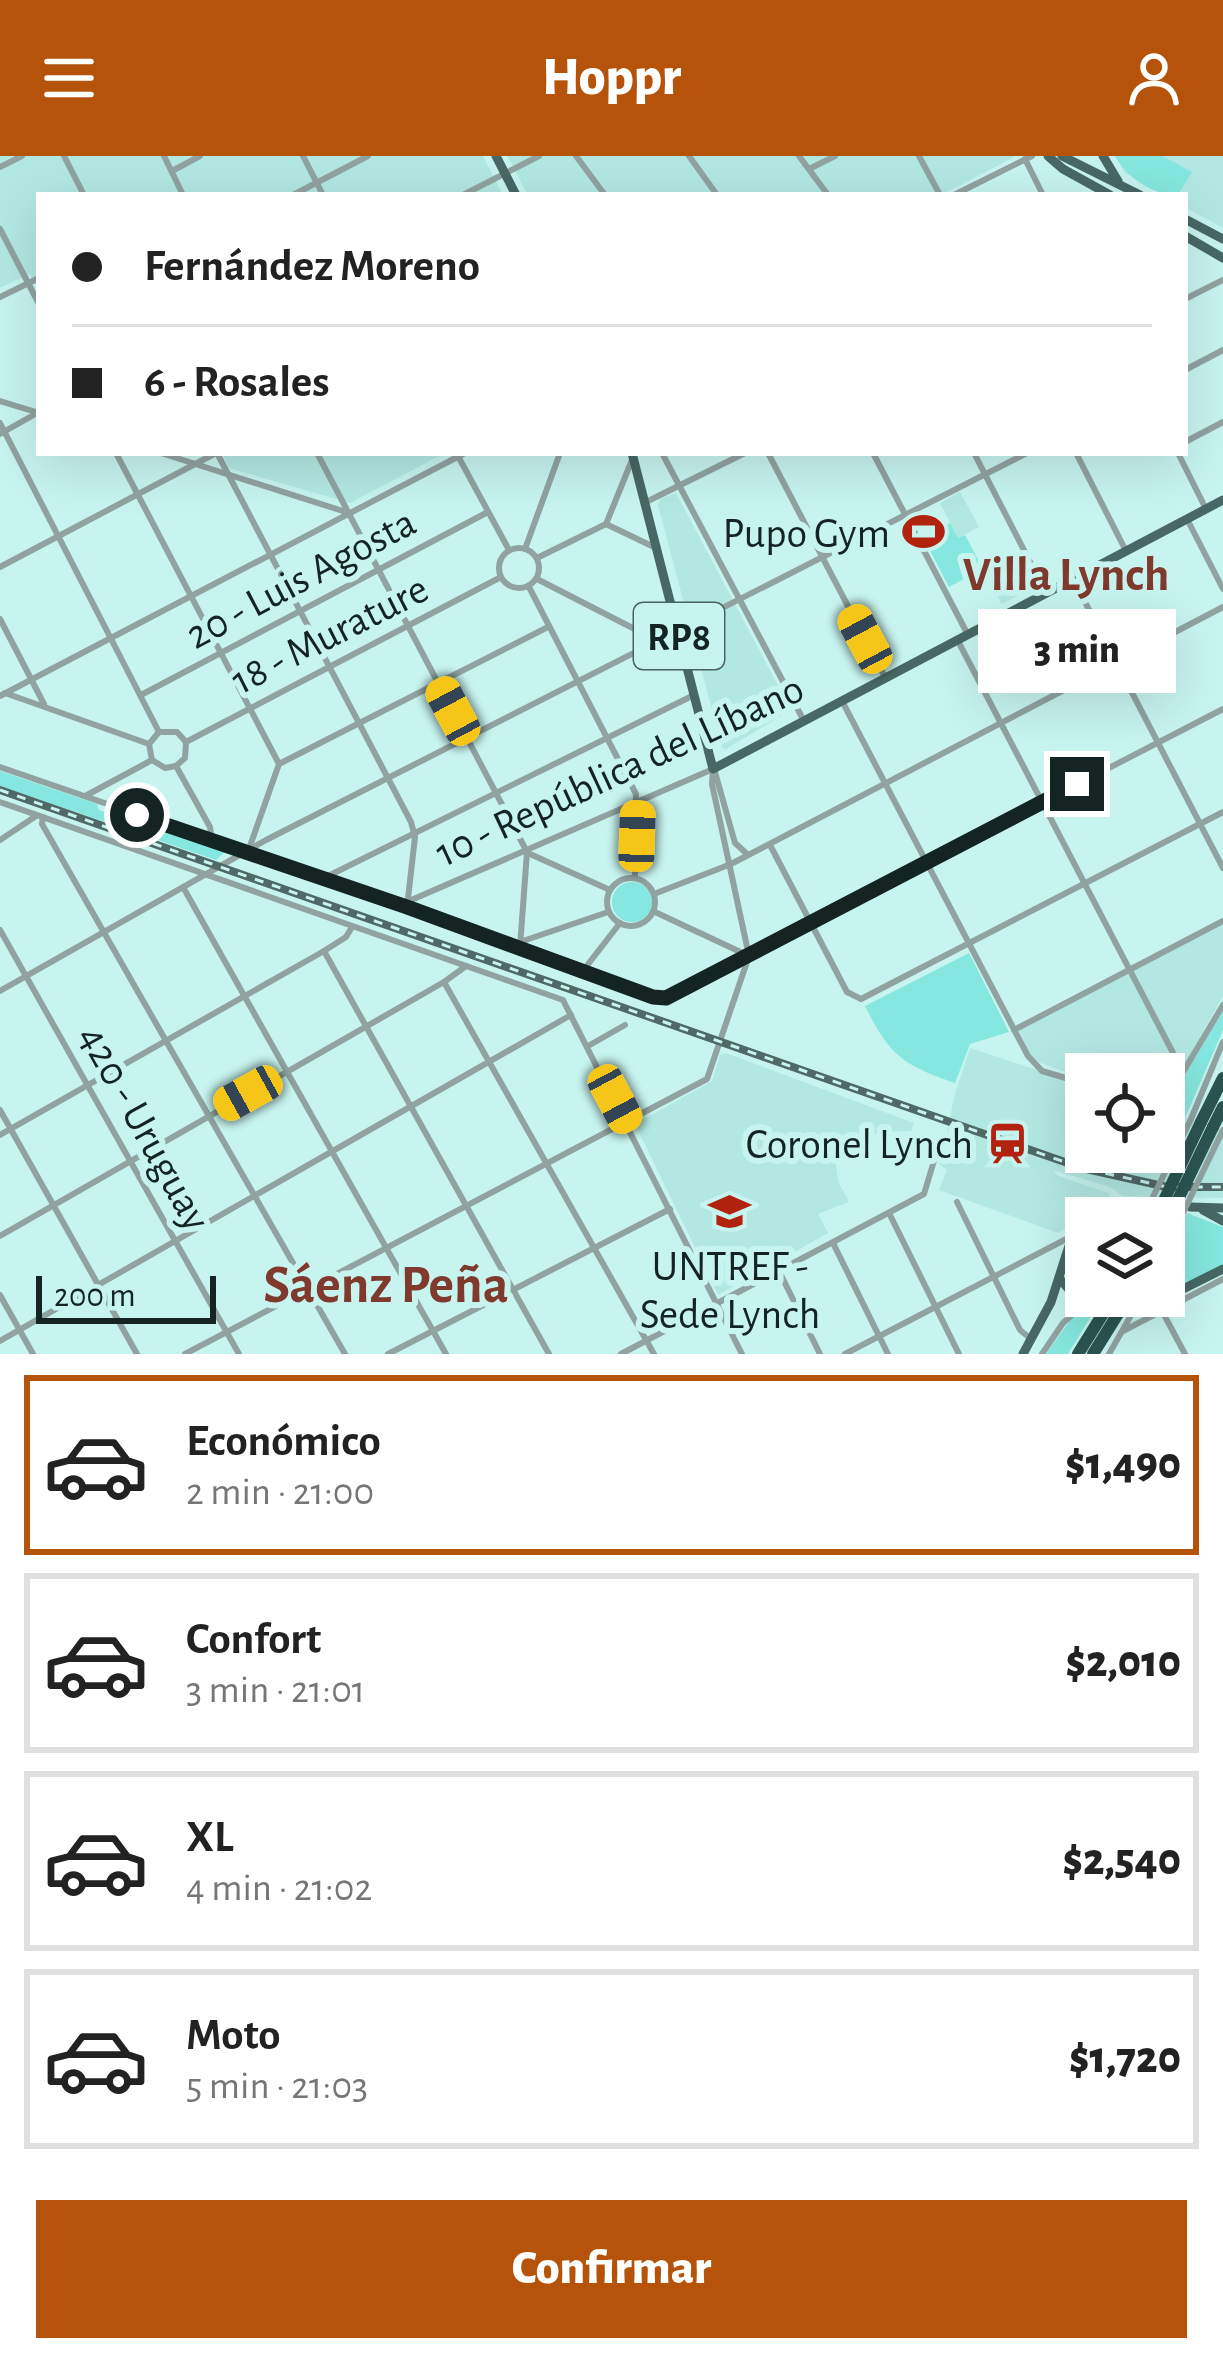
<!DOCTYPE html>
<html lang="es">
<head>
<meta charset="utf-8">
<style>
  :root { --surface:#fff; --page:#f2f2f2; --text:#222; --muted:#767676; --line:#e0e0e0; --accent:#b45309 }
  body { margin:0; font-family:"Alegreya Sans",sans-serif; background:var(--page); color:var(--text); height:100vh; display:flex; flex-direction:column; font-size:45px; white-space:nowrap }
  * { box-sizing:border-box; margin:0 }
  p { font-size:39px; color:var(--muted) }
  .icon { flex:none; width:66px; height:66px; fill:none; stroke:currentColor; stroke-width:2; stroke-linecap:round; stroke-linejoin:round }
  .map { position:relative; height:1198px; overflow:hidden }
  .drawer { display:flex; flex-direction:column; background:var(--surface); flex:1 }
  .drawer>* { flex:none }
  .hud { position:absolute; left:36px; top:36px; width:1152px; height:264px; border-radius:0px; box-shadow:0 12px 48px #0002; display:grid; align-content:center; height:264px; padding:0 36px; background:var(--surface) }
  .tools { position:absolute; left:1065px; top:897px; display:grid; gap:24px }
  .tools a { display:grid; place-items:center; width:120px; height:120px; border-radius:0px; background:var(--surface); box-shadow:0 12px 48px #0002; font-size:60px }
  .scale { position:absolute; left:36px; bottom:30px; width:180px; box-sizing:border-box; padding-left:12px; border:6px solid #132423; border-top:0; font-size:33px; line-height:42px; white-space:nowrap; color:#132423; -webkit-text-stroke:9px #c7f4ef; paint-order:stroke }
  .end { position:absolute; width:54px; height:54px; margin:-27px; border:15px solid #132423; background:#fff; box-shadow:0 0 0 6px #fff }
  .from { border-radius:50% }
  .bubble { position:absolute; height:84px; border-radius:0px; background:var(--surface); box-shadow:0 12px 48px #0002; font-size:39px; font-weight:800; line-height:84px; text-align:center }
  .car { position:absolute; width:36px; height:72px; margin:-36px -18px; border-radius:15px; box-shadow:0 0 9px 3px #0007; background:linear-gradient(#f5c518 24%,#345 0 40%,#f5c518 0 76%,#345 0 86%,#f5c518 0) }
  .hud b { display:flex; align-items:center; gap:42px; height:114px; font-size:45px }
  .hud b+b { border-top:3px solid var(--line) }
  .hud i { width:30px; height:30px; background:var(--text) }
  ul { padding:21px 0 0; list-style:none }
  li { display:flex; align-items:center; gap:36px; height:180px; margin:0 24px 18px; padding:0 12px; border:6px solid var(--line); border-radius:0px }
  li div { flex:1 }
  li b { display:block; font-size:45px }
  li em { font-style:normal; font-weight:800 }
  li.selected { border-color:var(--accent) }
  li>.icon { width:108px; height:108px; stroke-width:1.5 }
  .primary-button { display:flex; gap:24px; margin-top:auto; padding:24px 36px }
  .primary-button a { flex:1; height:138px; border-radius:0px; background:var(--accent); color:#fff; font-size:48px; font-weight:800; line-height:138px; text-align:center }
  header { display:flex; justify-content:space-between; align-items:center; height:156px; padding:0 36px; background:var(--accent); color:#fff; font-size:54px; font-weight:800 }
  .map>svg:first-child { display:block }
  .built { fill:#b3e8e2 }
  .green { fill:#85e7df }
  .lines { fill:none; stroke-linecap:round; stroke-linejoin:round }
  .minor { stroke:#90a3a1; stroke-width:6 }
  .major { stroke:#476865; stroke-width:9 }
  .highway { stroke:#2b5450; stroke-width:12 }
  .rail-casing { stroke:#4f6967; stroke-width:8 }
  .rail { stroke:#c7f4ef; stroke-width:3; stroke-dasharray:9; stroke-linecap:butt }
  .minor-bridge { stroke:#90a3a1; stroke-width:6 }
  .highway-bridge { stroke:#2b5450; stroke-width:12 }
  .route { stroke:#132423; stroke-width:15 }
  .labels { text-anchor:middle; stroke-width:12; stroke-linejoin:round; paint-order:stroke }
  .shield { fill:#c7f4ef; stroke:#496260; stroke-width:3 }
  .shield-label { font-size:39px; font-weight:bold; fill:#132423 }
  .poi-label { font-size:42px; fill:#132423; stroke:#c7f4ef; text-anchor:end }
  .street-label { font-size:42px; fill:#132423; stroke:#c7f4ef }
  .quarter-label { font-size:48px; font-weight:bold; fill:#7f392d; stroke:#c7f4ef }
  .district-label { font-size:54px; font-weight:bold; fill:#7f392d; stroke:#c7f4ef }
</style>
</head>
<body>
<header><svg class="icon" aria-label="menu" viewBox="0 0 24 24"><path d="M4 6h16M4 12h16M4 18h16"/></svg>Hoppr<svg class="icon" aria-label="person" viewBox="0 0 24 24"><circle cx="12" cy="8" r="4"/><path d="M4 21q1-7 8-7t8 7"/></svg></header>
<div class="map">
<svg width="1223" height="1198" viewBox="0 0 1223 1198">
  <rect width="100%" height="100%" fill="#c7f4ef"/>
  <!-- built -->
  <g class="built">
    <path d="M0 0H483L503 39H39V135L30 118 0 132Z"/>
    <path d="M507 0H1016L941 39H528Z"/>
    <path d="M1115 0H1223V72L1185 51V39H1164L1125 17Z"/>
    <path d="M222 297H445L350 347 229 312Z"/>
    <path d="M960 336 979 371 958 382 940 347Z"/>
    <path d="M676 337 791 554 726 593 722 592 658 349 660 343Z"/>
    <path d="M1017 395 1036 430 1002 448 983 413Z"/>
    <path d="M1223 769V840L1164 945V918H1086V924L1033 904 1019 874Z"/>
    <path d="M970 892 1086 930V996H1164V954L1223 975V1042L1123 1040 1110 1031 1053 1014 1058 1020 1108 1037 1111 1046 1058 1077 939 1034 947 1014 939 1008 951 986 946 983 954 941Z"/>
    <path d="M726 897 914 967 911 975 879 976 846 995 836 1008 838 1025 849 1046 818 1058 828 1077 718 1139 635 968 712 925 720 899Z"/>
  </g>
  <!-- green -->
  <g class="green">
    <path d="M1115 0H1162L1192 16 1178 39C1152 39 1128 22 1115 0Z"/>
    <path d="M950 367 958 382 965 379 983 413 949 431 923 381Z"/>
    <path d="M0 615 97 648 99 654 124 663 128 659 227 694 216 704 0 630Z"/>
    <circle cx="632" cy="746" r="20"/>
    <path d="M969 797 1009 876 970 888 955 927C903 909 890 900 865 850Z"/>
    <path d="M1223 855V874L1185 962 1164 954Z"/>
    <path d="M1187 1057 1223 1071V1110L1182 1130 1168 1123 1166 1105Z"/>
    <path d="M1099 1140 1102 1142 1068 1198H1046L1071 1163Z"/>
  </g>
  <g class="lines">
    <!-- minor -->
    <g class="minor">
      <path d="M64 0 84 39"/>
      <path d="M164 0 183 39"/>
      <path d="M303 0 323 39"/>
      <path d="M576 0 605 39"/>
      <path d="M689 0 717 39"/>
      <path d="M799 0 828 39"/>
      <path d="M919 0 940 39"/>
      <path d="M1025 3 1043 39"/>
      <path d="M0 11 22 0"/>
      <path d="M809 13 835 0"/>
      <path d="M172 15 200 0"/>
      <path d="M293 39 368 0"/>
      <path d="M463 39 539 0"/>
      <path d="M954 39 1032 0"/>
      <path d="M0 73 39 148"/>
      <path d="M0 141 39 122"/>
      <path d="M1185 143 1223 124"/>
      <path d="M1185 214 1223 194"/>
      <path d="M0 245 36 256"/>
      <path d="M0 267 159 576"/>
      <path d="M0 278 39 256"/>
      <path d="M1185 286 1223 266"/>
      <path d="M116 297 279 608 250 690"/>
      <path d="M161 297 346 356"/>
      <path d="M217 297 411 666 415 681 407 751"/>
      <path d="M317 297 527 696 520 791"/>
      <path d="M662 297 804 565"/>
      <path d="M768 297 886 523"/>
      <path d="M873 297 968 479"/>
      <path d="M974 297 1046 437"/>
      <path d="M1076 297 1126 395"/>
      <path d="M1178 297 1206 353"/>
      <path d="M458 300 509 394"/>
      <path d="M644 347 745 297"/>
      <path d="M1187 363 1223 433"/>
      <path d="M606 368 656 392"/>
      <circle cx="519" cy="412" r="20"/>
      <path d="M525 393 560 297"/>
      <path d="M537 402 606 368 632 304"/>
      <path d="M0 411 216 297"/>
      <path d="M537 423 660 486"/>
      <path d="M1073 423 1223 712"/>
      <path d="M529 431 636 638 635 722"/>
      <path d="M0 463 44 548"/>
      <path d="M958 485 1183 916"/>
      <path d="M5 537 149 588"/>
      <path d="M141 539 488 356"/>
      <path d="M0 540 465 297"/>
      <path d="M842 545 1028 900 1042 915 1086 928"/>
      <path d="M159 576 149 588 152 604 165 612 176 610"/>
      <path d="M159 576H177L186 586"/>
      <path d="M186 586 501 421"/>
      <path d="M279 608 548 471"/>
      <path d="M176 610 210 671 212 684"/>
      <path d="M176 610 185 602 186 586"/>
      <path d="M0 611 407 751 653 841H666L1223 553"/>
      <path d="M715 616 735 687 746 697"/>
      <path d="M87 639 152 604"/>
      <path d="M0 646 563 844 742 1198"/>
      <path d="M43 661 42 668 345 1198"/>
      <path d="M0 684 36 660"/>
      <path d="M770 689 847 836 861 843 1223 656"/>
      <path d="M530 698 610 734"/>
      <circle cx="631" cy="746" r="24"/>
      <path d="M322 723 694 539"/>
      <path d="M183 731 446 1198"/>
      <path d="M654 738 731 708 1223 451"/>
      <path d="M409 745 713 613"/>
      <path d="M655 756 749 800"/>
      <path d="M0 774 239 1198"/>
      <path d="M520 786 608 756"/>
      <path d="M324 795 549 1198"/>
      <path d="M582 816 620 767"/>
      <path d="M444 826 654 1198"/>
      <path d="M0 835 266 684 1027 297"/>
      <path d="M1014 874 1223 765"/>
      <path d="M588 890 625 869"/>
      <path d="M1164 948 1223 849"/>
      <path d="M0 954 137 1198"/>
      <path d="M1191 963 1223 886"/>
      <path d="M0 979 324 795 346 781 352 771"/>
      <path d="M957 1046 1020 1174 1031 1183"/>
      <path d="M889 1057 959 1198"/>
      <path d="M0 1080 444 826 466 810"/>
      <path d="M833 1087 888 1198"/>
      <path d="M1164 1096 1182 1059"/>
      <path d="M779 1115 820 1198"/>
      <path d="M0 1139 33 1198"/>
      <path d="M1162 1155 1185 1198"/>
      <path d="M1123 1175 1223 1123"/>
      <path d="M0 1185 571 859"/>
      <path d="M185 1198 707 923 749 800 712 628 713 613"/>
      <path d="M388 1198 670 1053"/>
      <path d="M621 1198 924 1038 940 985"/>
      <path d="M845 1198 1074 1079"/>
      <path d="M1042 1198 1063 1167 1091 1142"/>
      <path d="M1109 1198 1142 1140"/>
    </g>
    <!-- major -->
    <g class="major">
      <path d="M496 0 516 39"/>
      <path d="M1048 0 1063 13 1110 39"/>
      <path d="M1062 0 1140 39"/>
      <path d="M1103 0 1118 25"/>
      <path d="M1185 63 1223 83"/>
      <path d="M1185 80 1223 102"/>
      <path d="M632 297 713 613 1223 344"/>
      <path d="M1190 1051 1223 1052"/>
      <path d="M1203 1054 1223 1065"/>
      <path d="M1098 1062 1119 1052 1145 1047"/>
      <path d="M1164 1119 1168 1126 1183 1133 1223 1113"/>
      <path d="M1059 1122 1074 1139 1090 1140"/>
      <path d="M1023 1198 1051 1146 1069 1090 1086 1070"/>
    </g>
    <!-- highway -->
    <g class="highway">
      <path d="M1201 966 1223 922"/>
      <path d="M1213 971 1223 951"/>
      <path d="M1078 1198 1114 1140"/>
      <path d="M1093 1198 1129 1140"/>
    </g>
    <defs>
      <path id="rail" d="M0 634 1082 1012 1167 1031H1223"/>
    </defs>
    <!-- rail casing -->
    <use href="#rail" class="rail-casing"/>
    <!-- rail -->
    <use href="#rail" class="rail"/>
    <!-- minor-bridge -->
    <g class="minor-bridge">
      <path d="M1149 1049 1191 963"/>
      <path d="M1182 1059 1223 974"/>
    </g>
    <!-- highway-bridge -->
    <g class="highway-bridge">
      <path d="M1158 1057 1201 966"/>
      <path d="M1171 1058 1213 971"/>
    </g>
  </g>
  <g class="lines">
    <!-- route -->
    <path class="route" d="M137 659 407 751 653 841 666 842 1077 628"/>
  </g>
  <!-- icons -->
  <defs>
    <symbol id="stadium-bare" viewBox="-9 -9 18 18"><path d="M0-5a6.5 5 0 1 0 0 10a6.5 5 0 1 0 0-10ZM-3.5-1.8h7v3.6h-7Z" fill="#b1230e" stroke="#c7f4ef" stroke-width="2.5" paint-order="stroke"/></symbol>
    <symbol id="station-bare" viewBox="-9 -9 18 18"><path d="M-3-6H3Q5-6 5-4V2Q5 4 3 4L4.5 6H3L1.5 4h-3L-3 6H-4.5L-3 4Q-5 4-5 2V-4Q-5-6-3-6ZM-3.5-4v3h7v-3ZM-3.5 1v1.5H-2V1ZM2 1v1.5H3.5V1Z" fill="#b1230e" stroke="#c7f4ef" stroke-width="2.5" paint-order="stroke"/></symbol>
    <symbol id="university-bare" viewBox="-9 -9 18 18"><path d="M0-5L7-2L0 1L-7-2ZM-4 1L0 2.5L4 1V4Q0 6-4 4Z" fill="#b1230e" stroke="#c7f4ef" stroke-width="2.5" paint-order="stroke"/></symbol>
  </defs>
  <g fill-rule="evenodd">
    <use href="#stadium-bare" x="894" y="346" width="59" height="59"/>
    <use href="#station-bare" x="978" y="958" width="59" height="59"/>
    <use href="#university-bare" x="700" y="1026" width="59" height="59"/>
  </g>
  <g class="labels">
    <!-- shield labels -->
    <rect class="shield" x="634" y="447" width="90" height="66" rx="9"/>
    <g class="shield-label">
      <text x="679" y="494">RP8</text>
    </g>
    <!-- poi labels -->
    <g class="poi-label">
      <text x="890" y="391">Pupo Gym</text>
      <text x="973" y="1002">Coronel Lynch</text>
      <text x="730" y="1124" text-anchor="middle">UNTREF -<tspan x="730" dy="48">Sede Lynch</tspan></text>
    </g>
    <!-- street labels -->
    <g class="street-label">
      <text transform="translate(300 421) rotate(-28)" y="15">20 - Luis Agosta</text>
      <text transform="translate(329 477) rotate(-27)" y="15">18 - Murature</text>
      <text transform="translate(619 613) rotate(-25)" y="15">10 - República del Líbano</text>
      <text transform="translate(146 971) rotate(61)" y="15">420 - Uruguay</text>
    </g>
    <!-- quarter labels -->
    <g class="quarter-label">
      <text x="1066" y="434">Villa Lynch</text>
    </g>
    <!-- district labels -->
    <g class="district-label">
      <text x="386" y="1146">Sáenz Peña</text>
    </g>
  </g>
</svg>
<div class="tools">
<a><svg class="icon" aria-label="locate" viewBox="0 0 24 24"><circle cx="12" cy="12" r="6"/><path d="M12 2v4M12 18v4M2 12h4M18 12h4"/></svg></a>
<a><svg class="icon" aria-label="layers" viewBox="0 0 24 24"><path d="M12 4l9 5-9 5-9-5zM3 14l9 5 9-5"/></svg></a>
</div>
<div class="scale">200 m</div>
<i class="end from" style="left:137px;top:659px"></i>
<i class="end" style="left:1077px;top:628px"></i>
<div class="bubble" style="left:978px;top:453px;width:198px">3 min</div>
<i class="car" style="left:865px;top:483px;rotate:332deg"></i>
<i class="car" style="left:453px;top:555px;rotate:332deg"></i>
<i class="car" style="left:637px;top:680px;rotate:2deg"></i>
<i class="car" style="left:248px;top:937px;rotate:241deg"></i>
<i class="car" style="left:615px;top:943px;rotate:152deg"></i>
<div class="hud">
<b><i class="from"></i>Fernández Moreno</b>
<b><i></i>6 - Rosales</b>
</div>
</div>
<section class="drawer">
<ul>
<li class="selected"><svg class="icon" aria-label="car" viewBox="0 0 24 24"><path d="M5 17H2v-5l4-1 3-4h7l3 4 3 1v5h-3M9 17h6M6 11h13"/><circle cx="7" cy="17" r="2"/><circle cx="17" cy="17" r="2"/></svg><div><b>Económico</b><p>2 min · 21:00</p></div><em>$1,490</em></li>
<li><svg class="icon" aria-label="car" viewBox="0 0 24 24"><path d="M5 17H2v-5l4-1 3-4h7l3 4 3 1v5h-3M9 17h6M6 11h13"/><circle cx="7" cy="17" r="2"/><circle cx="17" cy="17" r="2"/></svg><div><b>Confort</b><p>3 min · 21:01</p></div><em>$2,010</em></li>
<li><svg class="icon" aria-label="car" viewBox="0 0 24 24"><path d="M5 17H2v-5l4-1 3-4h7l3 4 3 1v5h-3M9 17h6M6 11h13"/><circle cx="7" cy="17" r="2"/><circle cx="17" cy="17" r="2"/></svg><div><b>XL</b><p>4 min · 21:02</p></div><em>$2,540</em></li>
<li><svg class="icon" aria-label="car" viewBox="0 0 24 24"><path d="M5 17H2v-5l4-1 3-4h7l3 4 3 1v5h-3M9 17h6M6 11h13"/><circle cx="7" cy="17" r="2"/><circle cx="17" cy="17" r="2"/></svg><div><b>Moto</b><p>5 min · 21:03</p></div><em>$1,720</em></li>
</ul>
<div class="primary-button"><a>Confirmar</a></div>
</section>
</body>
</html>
